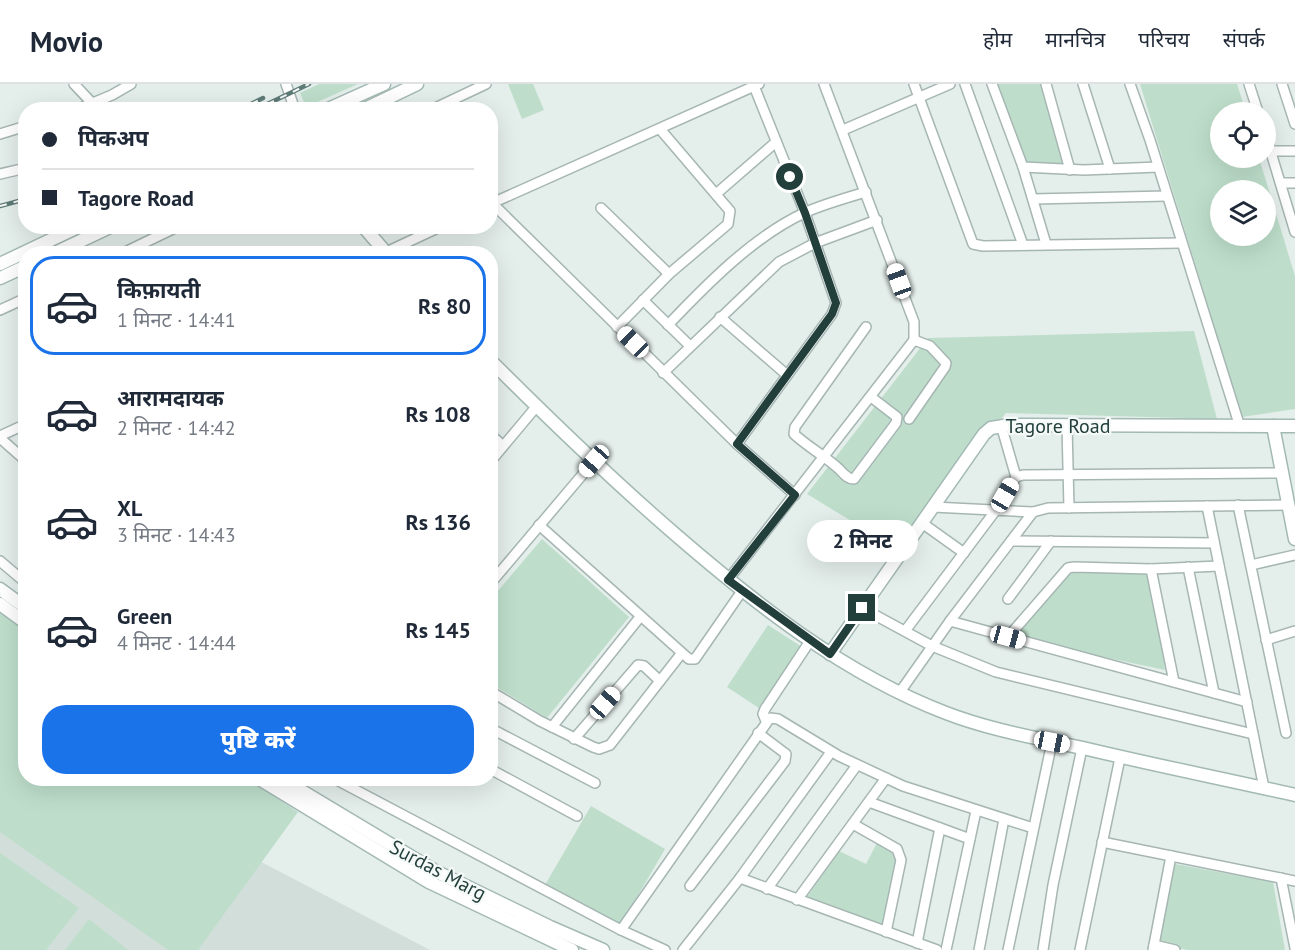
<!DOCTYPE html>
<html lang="hi">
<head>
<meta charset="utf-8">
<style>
  :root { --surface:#fff; --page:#f6f6f7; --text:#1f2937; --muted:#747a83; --line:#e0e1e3; --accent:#1a73e8 }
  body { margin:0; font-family:"PT Sans","Noto Sans Devanagari",sans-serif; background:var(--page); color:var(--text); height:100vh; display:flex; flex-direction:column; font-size:22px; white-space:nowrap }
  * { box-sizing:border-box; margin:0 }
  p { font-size:20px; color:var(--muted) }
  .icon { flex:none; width:33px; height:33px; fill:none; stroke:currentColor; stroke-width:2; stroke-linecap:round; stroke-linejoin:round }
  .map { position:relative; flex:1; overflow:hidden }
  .details { position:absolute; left:18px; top:162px; width:480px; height:540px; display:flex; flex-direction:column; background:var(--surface); border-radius:24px; box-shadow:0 6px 24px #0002 }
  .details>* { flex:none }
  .top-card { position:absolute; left:18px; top:18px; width:480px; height:132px; border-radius:24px; box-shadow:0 6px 24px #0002; display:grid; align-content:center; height:132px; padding:0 24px; background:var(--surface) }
  .fabs { position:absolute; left:1210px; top:18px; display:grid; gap:12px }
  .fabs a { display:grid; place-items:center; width:66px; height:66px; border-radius:50%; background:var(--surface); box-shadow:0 6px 24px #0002; font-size:30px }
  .end { position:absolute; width:27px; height:27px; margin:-14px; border:8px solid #233f3c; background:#fff; box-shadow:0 0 0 3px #fff }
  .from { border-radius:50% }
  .bubble { position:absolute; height:42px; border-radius:21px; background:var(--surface); box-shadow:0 6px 24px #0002; font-size:20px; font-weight:800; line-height:42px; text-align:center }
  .car { position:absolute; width:18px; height:36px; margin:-18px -9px; border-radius:8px; box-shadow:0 0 4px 2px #0007; background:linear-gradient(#fff 24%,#345 0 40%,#fff 0 76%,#345 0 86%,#fff 0) }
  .top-card b { display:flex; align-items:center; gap:21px; height:57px; font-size:22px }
  .top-card b+b { border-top:2px solid var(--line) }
  .top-card i { width:15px; height:15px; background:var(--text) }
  ul { padding:10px 0 0; list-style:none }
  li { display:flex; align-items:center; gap:18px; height:99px; margin:0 12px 9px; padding:0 12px; border:3px solid transparent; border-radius:24px }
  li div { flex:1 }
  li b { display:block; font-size:22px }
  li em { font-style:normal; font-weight:800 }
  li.current { border-color:var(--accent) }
  li>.icon { width:54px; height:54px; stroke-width:1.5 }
  .action { display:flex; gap:12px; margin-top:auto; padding:12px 24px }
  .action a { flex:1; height:69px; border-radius:24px; background:var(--accent); color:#fff; font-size:24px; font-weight:800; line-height:69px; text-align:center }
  header { display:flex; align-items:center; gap:36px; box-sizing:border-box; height:84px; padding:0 30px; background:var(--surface); border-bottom:2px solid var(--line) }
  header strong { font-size:28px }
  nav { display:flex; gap:33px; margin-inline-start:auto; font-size:21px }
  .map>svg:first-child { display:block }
  .built { fill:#d2deda }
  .green { fill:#bedecb; fill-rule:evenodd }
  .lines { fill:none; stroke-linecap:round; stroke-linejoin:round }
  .street-casing { stroke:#a6b6b3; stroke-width:12 }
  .secondary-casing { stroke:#a3b9b4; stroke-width:15 }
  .street { stroke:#fff; stroke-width:9 }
  .secondary { stroke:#fff; stroke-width:12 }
  .rail-casing { stroke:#5e7b77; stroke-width:4.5 }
  .rail { stroke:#f5faf8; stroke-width:2; stroke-dasharray:7; stroke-linecap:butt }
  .route { stroke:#233f3c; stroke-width:8 }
  .labels { text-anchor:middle; stroke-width:4.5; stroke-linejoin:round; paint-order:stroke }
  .street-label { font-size:20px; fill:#233f3c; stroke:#f5faf8 }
</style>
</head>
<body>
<header>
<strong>Movio</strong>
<nav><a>होम</a><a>मानचित्र</a><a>परिचय</a><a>संपर्क</a></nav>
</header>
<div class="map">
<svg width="1295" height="866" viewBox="0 0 1295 866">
  <rect width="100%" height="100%" fill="#e4eeeb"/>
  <!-- built -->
  <path class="built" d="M0 605 26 694 248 771 430 866H0Z"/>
  <!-- green -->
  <g class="green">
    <path d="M319 0H358L306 23 300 9Z"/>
    <path d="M508 0H533L544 26 522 35Z"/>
    <path d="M997 0H1041L1067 83 1027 81Z"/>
    <path d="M1140 0H1237L1246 28H1221V74H1259L1295 192V325L1242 333ZM1221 106H1266V152H1221Z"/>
    <path d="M1194 247 1217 335 1006 329 894 463 807 410 928 254Z"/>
    <path d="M542 455 629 533 547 634 490 599 491 515Z"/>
    <path d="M1074 480 1151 485 1165 586 1008 553Z"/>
    <path d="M0 520 25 542 26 694 248 695 298 728 198 866H168L0 748Z"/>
    <path d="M768 541 802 563 762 626 727 603Z"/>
    <path d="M591 722 665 765 619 844 545 801Z"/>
    <path d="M877 759 895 767 899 777 885 841 807 813 839 767 866 780Z"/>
    <path d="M0 769 79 824 46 866H0Z"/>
    <path d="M1175 780 1273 798 1285 866H1188L1159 860Z"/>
    <path d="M89 835 128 866H65Z"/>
  </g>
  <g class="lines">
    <defs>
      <g id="street">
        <path d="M74 0 92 19"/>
        <path d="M286 0 295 26"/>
        <path d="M914 0 973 160 983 162 1181 159"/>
        <path d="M965 0 1023 161"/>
        <path d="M992 0 1023 83 1084 86 1158 83"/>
        <path d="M1046 0 1070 86"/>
        <path d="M1083 0 1110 85"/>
        <path d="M1130 0 1150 56 1240 343"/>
        <path d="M1249 0 1258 28"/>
        <path d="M1282 0 1295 40"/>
        <path d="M76 26 112 11 131 0"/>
        <path d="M431 26 486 0"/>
        <path d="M843 46 950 0"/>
        <path d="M0 50 26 42"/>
        <path d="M1266 52 1295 148"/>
        <path d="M1271 67H1295"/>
        <path d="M1023 83 1046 160"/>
        <path d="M0 90 26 84"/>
        <path d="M1282 99H1295"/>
        <path d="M716 110 776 58"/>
        <path d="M1033 115 1167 112"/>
        <path d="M490 117 737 360 795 411"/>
        <path d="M490 120 759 0"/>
        <path d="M601 124 669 190"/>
        <path d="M121 170 179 142"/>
        <path d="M382 170 442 142"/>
        <path d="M643 216 690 262"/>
        <path d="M0 226 26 214"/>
        <path d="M720 233 787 291"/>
        <path d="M668 241C707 200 753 153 804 129 824 120 846 114 866 108"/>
        <path d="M617 243 669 190 728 140 730 127 660 45"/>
        <path d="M866 243 795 343 794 350C808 363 825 372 839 385 844 390 847 395 854 395L896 339 897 333 871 313"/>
        <path d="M663 289 779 178 815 159 877 136"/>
        <path d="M909 335 945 283 946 279 930 262 914 256"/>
        <path d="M1001 341 1016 393"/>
        <path d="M1067 342 1069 424"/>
        <path d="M490 350 503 362"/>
        <path d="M0 352 26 340"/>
        <path d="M0 354 26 377"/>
        <path d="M737 360 832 230 836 219 805 129 754 2"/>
        <path d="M490 378 536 323"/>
        <path d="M1238 421 1286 649"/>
        <path d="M1207 422 1264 704"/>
        <path d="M933 423 1033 428"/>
        <path d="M922 439 964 469"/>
        <path d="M539 441 689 575H695L742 507"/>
        <path d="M1011 457 1214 459"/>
        <path d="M0 477 26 499"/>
        <path d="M1251 481 1295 471"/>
        <path d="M1188 483 1214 609"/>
        <path d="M1151 485 1174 598"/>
        <path d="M728 496 914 256V238L824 0"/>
        <path d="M490 500 594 377"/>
        <path d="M1008 515 1051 457"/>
        <path d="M862 524 932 562 996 588 1253 650"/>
        <path d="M950 537 1247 618"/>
        <path d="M905 547 996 426 1016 393 1023 391 1282 389"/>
        <path d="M1008 553 1068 484 1074 483 1151 485 1219 482"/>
        <path d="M1266 556 1295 547"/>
        <path d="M490 607 540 637 593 663 599 665 610 661 681 570"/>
        <path d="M900 608 950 537 1033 428 1048 424 1288 421"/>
        <path d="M766 637 763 630 765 625 810 557"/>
        <path d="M552 643 640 533"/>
        <path d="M490 644 595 699"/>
        <path d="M574 655 638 581 644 582 660 597"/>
        <path d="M490 685 577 732"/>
        <path d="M333 694 621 846 665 866"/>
        <path d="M869 718 970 755"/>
        <path d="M853 740 897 765 901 776 886 848"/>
        <path d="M1102 758 1295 797"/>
        <path d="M740 794 937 866"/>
        <path d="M1281 794 1295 864"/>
        <path d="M690 802 785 677 786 670 758 649"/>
        <path d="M767 805 857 681"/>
        <path d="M797 816 886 694"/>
        <path d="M621 846 770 634 778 635 839 672 903 702 1033 744"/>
        <path d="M917 859 940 744"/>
        <path d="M1154 861 1175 866"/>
        <path d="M683 866 740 794 831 668"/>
        <path d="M946 866 976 727"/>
        <path d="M979 866 1004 735"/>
        <path d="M1008 866 1052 658"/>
        <path d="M1043 866 1053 801 1082 664"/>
        <path d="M1080 866 1120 674"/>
        <path d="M1153 866 1171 772"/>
      </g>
      <g id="secondary">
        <path d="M326 26 384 0"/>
        <path d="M363 26 417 0"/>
        <path d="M363 142 387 170"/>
        <path d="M53 170 112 142"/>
        <path d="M0 180 80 142"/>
        <path d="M0 194 26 182"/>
        <path d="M490 276C550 336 611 395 676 451 757 521 844 590 946 629 990 646 1037 654 1083 664 1154 681 1224 695 1295 711"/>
        <path d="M1273 342 1295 455"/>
        <path d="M0 505 26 524"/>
        <path d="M0 520 26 539"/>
        <path d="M830 570 984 350 991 344 1010 341 1295 342"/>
        <path d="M258 694 429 798 572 866"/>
        <path d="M280 694 435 787 550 843 603 866"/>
      </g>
    </defs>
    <!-- street casing -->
    <use href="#street" class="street-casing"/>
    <!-- secondary casing -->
    <use href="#secondary" class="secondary-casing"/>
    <!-- street -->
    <use href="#street" class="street"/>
    <!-- secondary -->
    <use href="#secondary" class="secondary"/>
    <defs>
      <g id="rail">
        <path d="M239 26 263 14"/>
        <path d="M255 26 309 0"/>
        <path d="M0 122 26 115"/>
      </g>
    </defs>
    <!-- rail casing -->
    <use href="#rail" class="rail-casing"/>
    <!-- rail -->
    <use href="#rail" class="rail"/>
  </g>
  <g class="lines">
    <!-- route -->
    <path class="route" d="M790 93 805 129 836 219 832 230 737 360 795 411 728 496 830 570 862 524"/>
  </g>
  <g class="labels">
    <!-- street labels -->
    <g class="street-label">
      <text x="1058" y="349">Tagore Road</text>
      <text transform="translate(438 786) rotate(28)" y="7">Surdas Marg</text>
    </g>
  </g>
</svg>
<div class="fabs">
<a><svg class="icon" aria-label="locate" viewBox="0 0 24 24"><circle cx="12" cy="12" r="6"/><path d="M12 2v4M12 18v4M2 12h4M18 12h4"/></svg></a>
<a><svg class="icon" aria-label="layers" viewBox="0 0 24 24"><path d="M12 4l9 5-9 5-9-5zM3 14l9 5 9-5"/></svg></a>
</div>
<i class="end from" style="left:790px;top:93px"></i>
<i class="end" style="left:862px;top:524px"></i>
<div class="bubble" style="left:807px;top:436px;width:111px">2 मिनट</div>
<i class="car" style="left:899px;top:197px;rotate:340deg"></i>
<i class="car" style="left:633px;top:258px;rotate:314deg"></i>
<i class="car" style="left:594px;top:377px;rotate:221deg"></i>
<i class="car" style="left:1005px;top:411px;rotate:30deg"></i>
<i class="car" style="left:1008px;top:553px;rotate:105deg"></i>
<i class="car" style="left:605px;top:619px;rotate:41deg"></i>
<i class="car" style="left:1052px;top:658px;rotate:101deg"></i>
<div class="top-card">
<b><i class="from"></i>पिकअप</b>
<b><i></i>Tagore Road</b>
</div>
<section class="details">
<ul>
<li class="current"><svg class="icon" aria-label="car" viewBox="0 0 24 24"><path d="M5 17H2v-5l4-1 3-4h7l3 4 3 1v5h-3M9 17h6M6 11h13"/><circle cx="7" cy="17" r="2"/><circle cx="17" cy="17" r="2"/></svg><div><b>किफ़ायती</b><p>1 मिनट · 14:41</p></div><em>Rs 80</em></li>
<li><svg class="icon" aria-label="car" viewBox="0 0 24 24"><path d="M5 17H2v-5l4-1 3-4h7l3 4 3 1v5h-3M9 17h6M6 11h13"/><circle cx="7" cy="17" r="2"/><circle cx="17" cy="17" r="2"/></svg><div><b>आरामदायक</b><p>2 मिनट · 14:42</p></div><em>Rs 108</em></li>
<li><svg class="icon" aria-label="car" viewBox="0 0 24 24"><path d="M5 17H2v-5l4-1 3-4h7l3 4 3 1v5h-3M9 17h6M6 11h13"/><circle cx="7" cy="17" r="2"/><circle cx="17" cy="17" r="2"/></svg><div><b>XL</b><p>3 मिनट · 14:43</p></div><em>Rs 136</em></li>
<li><svg class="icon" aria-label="car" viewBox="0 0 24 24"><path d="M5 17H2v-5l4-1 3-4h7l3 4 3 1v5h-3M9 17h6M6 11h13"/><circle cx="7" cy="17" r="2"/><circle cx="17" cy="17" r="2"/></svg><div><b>Green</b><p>4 मिनट · 14:44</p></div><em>Rs 145</em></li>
</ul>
<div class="action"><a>पुष्टि करें</a></div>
</section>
</div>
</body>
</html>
